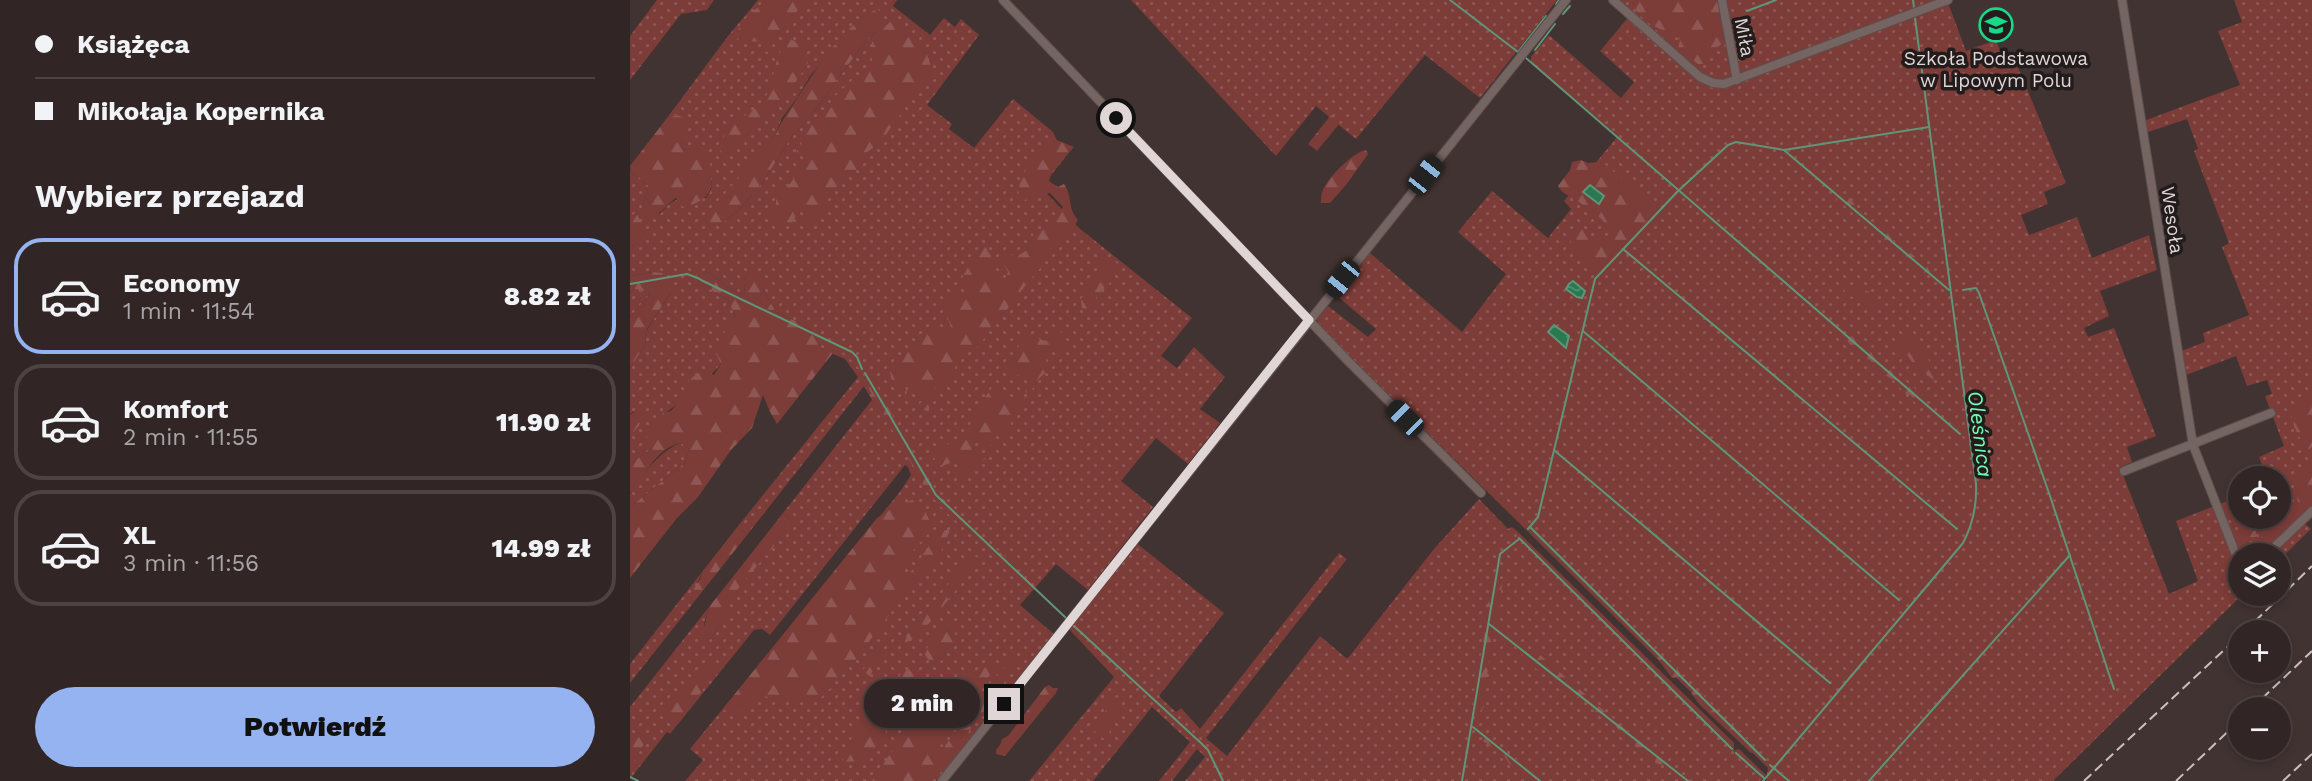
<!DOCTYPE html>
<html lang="pl">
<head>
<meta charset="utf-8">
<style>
  :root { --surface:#312625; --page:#392e2d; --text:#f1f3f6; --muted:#a8a5a7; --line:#4c4342; --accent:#95b2f1 }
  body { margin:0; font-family:"Work Sans",sans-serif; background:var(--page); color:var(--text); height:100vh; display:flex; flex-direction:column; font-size:26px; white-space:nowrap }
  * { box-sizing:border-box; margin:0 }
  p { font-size:23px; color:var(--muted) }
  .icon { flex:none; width:38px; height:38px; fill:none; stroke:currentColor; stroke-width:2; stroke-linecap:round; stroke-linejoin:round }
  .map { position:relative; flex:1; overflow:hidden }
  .details { display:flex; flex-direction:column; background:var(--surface); width:630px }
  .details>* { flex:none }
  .guide { display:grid; align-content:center; height:154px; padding:0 35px; background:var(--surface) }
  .controls { position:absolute; left:1598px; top:466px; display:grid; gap:14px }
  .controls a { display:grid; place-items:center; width:63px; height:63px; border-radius:50%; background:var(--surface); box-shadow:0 4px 10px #0003,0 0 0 2px var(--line); font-size:35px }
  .end { position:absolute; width:32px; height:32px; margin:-16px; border:9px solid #dfd6d5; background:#111; box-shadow:0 0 0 4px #111 }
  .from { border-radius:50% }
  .bubble { position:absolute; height:49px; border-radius:24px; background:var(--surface); box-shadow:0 4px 10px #0003,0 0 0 2px var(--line); font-size:23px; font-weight:800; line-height:49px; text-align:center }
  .car { position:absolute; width:21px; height:42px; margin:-21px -10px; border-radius:9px; box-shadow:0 0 5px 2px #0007; background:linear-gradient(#222 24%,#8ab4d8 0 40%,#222 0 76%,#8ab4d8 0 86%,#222 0) }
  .guide b { display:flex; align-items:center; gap:24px; height:66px; font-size:26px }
  .guide b+b { border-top:2px solid var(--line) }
  .guide i { width:18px; height:18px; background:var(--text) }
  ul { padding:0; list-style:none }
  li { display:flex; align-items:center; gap:21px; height:116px; margin:0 14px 10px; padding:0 21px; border:4px solid var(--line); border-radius:28px }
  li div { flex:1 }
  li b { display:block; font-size:26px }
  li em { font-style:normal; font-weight:800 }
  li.on { border-color:var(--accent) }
  li>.icon { width:63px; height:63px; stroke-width:1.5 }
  h2 { padding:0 35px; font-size:32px; line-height:84px }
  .button { display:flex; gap:14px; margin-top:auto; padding:14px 35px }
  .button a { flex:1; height:80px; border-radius:42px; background:var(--accent); color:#111; font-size:28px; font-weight:800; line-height:80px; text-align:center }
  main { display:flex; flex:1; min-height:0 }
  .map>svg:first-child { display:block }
  .grass { fill:url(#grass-dots); fill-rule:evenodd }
  .forest { fill:url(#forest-firs) }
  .water { fill:url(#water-ripples); stroke:#5f9578; stroke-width:2 }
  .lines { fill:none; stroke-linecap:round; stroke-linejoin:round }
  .stream { stroke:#5f9578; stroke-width:2 }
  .minor-casing { stroke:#5b4f4e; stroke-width:10 }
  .minor { stroke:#746462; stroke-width:8 }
  .rail { stroke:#c9bfbe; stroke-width:2; stroke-dasharray:10 5; stroke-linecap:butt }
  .route { stroke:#dfd6d5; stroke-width:9 }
  .labels { text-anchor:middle; stroke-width:7; stroke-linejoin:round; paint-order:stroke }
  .street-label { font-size:19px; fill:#dfd6d5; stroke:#231c1c }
  .poi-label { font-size:19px; fill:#dfd6d5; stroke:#231c1c }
  .water-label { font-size:21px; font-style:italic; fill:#74fbb3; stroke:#231c1c }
</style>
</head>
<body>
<main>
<section class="details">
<div class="guide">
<b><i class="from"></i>Książęca</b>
<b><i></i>Mikołaja Kopernika</b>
</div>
<h2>Wybierz przejazd</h2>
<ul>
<li class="on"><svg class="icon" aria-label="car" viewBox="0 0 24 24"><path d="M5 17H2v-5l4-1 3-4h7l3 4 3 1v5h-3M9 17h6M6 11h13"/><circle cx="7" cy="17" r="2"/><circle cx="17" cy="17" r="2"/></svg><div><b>Economy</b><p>1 min · 11:54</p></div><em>8.82 zł</em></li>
<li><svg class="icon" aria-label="car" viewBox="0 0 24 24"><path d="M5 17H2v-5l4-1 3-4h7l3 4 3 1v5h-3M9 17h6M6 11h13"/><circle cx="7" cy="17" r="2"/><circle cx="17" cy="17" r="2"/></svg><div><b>Komfort</b><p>2 min · 11:55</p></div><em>11.90 zł</em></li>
<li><svg class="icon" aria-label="car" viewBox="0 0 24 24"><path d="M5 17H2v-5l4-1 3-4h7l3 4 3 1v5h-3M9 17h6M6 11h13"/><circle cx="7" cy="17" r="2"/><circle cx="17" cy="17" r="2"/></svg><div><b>XL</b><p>3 min · 11:56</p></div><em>14.99 zł</em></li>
</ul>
<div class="button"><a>Potwierdź</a></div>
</section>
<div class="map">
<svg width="1682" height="781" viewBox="0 0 1682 781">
  <defs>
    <pattern id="grass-dots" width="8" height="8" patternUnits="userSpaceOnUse" patternTransform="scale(1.75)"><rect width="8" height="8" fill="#7c3c38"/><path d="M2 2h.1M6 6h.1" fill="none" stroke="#8e5754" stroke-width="1.8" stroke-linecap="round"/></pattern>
    <pattern id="forest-firs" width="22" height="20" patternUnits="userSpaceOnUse" patternTransform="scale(1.75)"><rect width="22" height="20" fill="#7c3c38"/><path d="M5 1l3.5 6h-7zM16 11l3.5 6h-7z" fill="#8e5754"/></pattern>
    <pattern id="water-ripples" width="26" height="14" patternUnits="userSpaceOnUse" patternTransform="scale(1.75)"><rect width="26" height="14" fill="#287950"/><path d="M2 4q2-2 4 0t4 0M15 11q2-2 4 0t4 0" fill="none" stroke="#519170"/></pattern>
  </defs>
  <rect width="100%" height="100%" fill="#413331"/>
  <!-- grass -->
  <g class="grass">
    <path d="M27 0H84L77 10 51 14 0 80V36Z"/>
    <path d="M128 0H267L263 6 300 35 314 18 325 27 331 19 349 35 297 105 322 124 319 129 344 148 383 99 423 132 435 158 411 187 449 228 562 318 531 356 547 368 564 347 595 377 570 409 590 423 558 464 526 438 491 481 523 507 458 590 426 564 390 605 425 635 306 781H55L73 760 60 749 269 493 281 475 278 467 275 465 140 635 132 629 124 630 40 734 37 732 0 779V767L14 743 13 736 0 737V707L79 607 74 624 78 641C93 626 90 619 99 603 116 574 140 547 160 519L153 513 242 400 234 386 117 535 108 526 228 377 215 359 193 350 181 331 170 323 146 312 133 289 115 275 114 296 97 287 79 272 61 278 98 300 105 316C94 334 97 346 91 363 88 371 41 411 33 414L21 449 0 464V436L9 426 3 411 0 415V368L15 345 17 330 41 292 22 272 0 276V249L15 233 6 213 0 217V168L1 173 19 186 12 207 30 214C45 195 53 198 76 198 84 187 82 183 79 171 78 164 78 155 78 148L54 150 51 144 58 123 47 115 37 118 98 36ZM247 10 254 14 247 31 232 46 184 112 162 136 133 182 109 210 88 226 116 171 146 134 152 118 167 98 180 76 219 30Z"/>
    <path d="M501 0H927L850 98 795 55 726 139 686 106 646 156Z"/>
    <path d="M989 0H1317L1336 51 1366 40 1377 69 1387 65 1436 183 1414 192 1418 204 1391 215 1399 235 1447 217 1462 258 1519 235 1527 270 1470 291 1479 316 1454 328 1458 337 1484 328 1526 436 1497 447 1502 462 1490 467 1539 594 1568 581 1546 521 1610 496V516H1648V478H1637L1629 457 1654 446 1635 396 1642 394 1637 380 1617 386 1606 356 1556 375 1551 351 1575 342 1573 333 1619 315 1592 247 1599 243 1564 151 1568 149 1557 119 1512 134 1511 122 1610 85 1588 31 1612 22 1604 0H1682V510L1671 520 1681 529 1649 560 1648 555H1610V593H1614L1423 781H1136L1138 768 689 326 687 319 698 306 738 337 746 329 706 295 740 253 832 332 876 274 828 232 862 191 918 238 941 209 934 201 988 136 901 62V57L919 35 991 98 1004 82 970 51 1002 13Z"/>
    <path d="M5 289 21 293 0 317V293Z"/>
    <path d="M51 443 59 449 55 463 0 507C0 503 0 499 0 495 2 482 37 445 51 443Z"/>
    <path d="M849 499 878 529 882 527 887 531 1099 738 1104 743V750L1109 749 1136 775 1130 781H555L575 757 567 749 542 781H529L560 742 522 707 463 781H399L484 677 439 629 505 542 594 613 529 696 546 712 551 708 570 729 709 553 717 559 576 738 597 756 690 636 716 658H718L804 549Z"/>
    <path d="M72 572 61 599 64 602 0 683V664Z"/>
  </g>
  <!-- forest -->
  <g class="forest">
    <path d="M142 0H177L152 28 144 43 136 53 135 43 120 41 111 43 106 36C112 17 125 8 142 0Z"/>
    <path d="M1006 0H1088L1093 43 1076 55 1074 64H1068L1048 49 1050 40C1032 26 1012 28 1002 1Z"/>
    <path d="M247 9 254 14V19L247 31 232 46 184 112 162 136 133 182 109 210 88 226 72 220 146 134C152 119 160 110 168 97 189 65 212 27 247 9Z"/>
    <path d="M261 21C287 30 296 45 302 71L249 144 231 156 227 169 217 176 206 189 192 196 197 204 182 223 173 224 177 216 176 209 167 214 162 223 152 227 140 216 146 204 147 191 160 184 177 159 166 153 185 119 197 110 202 99 221 81 240 67 243 56 242 40Z"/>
    <path d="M160 39 174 45C175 50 178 57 178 62 176 73 111 151 100 155 97 157 93 157 89 157L96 127C107 118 124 113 133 101 147 82 141 55 160 39Z"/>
    <path d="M47 115 54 118 59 124 51 144 54 150 78 147C80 179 93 198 53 207L46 198C36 205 30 214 19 220L12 207 19 186 1 173 0 166 37 118Z"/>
    <path d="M701 115 710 123 687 151 678 144Z"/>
    <path d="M424 139 444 147 422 172 419 181 428 187 434 184C443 197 437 207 448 220L436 238 396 285 346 349 342 351 336 349 331 353V360L325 367 326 376 316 384 304 381 307 394 299 409 294 411 290 403 297 397 293 395 287 397 274 378 272 382 277 391 276 395 273 390 263 385 260 372 264 364 301 326 308 332 314 333 321 328C318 316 312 308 318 295L332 294 335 290 328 285 352 243 369 262 373 270 364 264 358 265 363 275 372 279 376 277 378 272 370 257 377 252 386 257C396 251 408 244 402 232L411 231 413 225 425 218 433 207 420 193 406 195 393 201 388 200C389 170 403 158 424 139Z"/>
    <path d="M736 150 738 154 716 185 700 203H691C691 199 691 195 692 192 697 178 723 152 736 150Z"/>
    <path d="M951 160 958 163 972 162 1015 197 1030 211 994 247 988 258 972 274 961 273C952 259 940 249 939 232L951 227 962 237 972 239 981 233C977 220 958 208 946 200 939 195 933 195 928 186L940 170 942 162Z"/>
    <path d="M1208 193 1217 194 1230 212 1224 215 1218 208 1207 201Z"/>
    <path d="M6 213 13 225 15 234 0 249V217Z"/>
    <path d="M1245 222 1250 224 1265 243 1261 244 1244 233 1241 224Z"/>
    <path d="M1280 253 1295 262 1300 272 1291 273 1278 258Z"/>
    <path d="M480 258 487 263 479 284 469 294 458 309 452 308 451 299 467 276 470 262Z"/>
    <path d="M120 270 124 274 132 275 133 289 146 312 170 323 181 331 224 352 235 366V369L231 370 214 353 188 341 193 350 203 353 147 424 140 412 133 395 122 428 101 450 68 497 47 518 0 578V507L55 463 59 449 51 443C29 446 13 476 0 493V464L21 449 16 438 33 413 41 411 54 396 59 380 73 369 84 375 91 364 84 348 105 316 98 300 60 278 79 272 97 287 114 296 115 275Z"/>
    <path d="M22 272 32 273 41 292 17 329 15 345 0 368V317L21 293 5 289 0 293V276Z"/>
    <path d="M1211 286 1222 289 1225 287 1240 292 1243 298 1253 301V305L1243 307 1231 299 1219 296Z"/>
    <path d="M430 331 437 341 435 347 420 351 415 364V373L406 381 402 390 396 393 395 388 399 387V383L391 376 379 374 373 367 394 339 400 335C415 342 418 344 430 331Z"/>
    <path d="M1276 334C1293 350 1300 357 1306 380 1297 378 1295 370 1286 368L1278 356 1266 350Z"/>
    <path d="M1219 336 1227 338 1231 346 1242 347 1248 358 1296 398 1291 403H1285L1281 395 1275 394 1263 379C1249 375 1247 360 1233 357L1226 348 1221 346 1217 340Z"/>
    <path d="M236 373 242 377C264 416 282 460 310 495 331 520 357 542 382 562L385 566 384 572 317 513 298 493 233 378Z"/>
    <path d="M363 386 374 390 385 401 392 398 394 403 381 416V428L376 432H367L360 449 346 434 342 443V454L356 458C348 466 340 469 332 477L326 472 331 459 312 466 307 463 304 457 312 448 338 431 343 415Z"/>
    <path d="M1682 396V447L1676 451 1664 426 1660 411 1674 399Z"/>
    <path d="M11 407 14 412 9 426 0 436V415Z"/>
    <path d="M1682 459V505L1673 511 1671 520 1641 541 1630 555H1611C1601 543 1604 533 1615 524H1624L1627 536 1619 541 1625 546 1631 538V524L1643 516H1648L1649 513 1662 510 1668 503C1664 479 1664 476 1682 459Z"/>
    <path d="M282 500 291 503 303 528 282 552 270 574 278 576 310 530H320L310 554 284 582 225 660 195 694 184 703 143 701 134 695 123 698 109 712 92 710 247 518 266 506Z"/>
    <path d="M153 513 160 519C149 547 125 565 108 589 97 607 93 626 78 641L71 639 79 607Z"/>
    <path d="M108 526 117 535 64 602 61 599C63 585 70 584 72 572Z"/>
    <path d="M342 555 349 558V562L291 633 283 638 281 641H277L276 636 282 629 280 625C297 618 317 583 331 569V564L336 562Z"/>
    <path d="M873 580 871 591 873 597 865 624C874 632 900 652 909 654L1027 757 1034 759 1032 765 1026 763 1013 748 1009 750 982 723 975 721 957 703 898 663 885 646 867 636 861 640 856 687 852 698 854 706 850 713 841 701 845 687 841 681C851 673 857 620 856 607 860 601 862 592 860 585L863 581Z"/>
    <path d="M318 625 326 629C324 646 318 656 304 667L295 655C299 640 306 633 318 625Z"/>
    <path d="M253 649 256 655 239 676 233 670 245 654Z"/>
    <path d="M1032 655 1047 668 1052 677 1042 678 1027 658Z"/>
    <path d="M383 658V669L369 691 302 781H242L257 758 320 680 340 674 363 663C362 680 353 681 343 693 334 704 313 738 309 750L313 749 360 683Z"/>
    <path d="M73 665H86C81 673 77 683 72 691 64 704 54 713 43 722L31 716 52 693Z"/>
    <path d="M278 669 289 674 296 683 291 694 280 703 269 676Z"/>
    <path d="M419 685 423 688H428L426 693 375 756 366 754V750L370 745 372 739 378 736 415 687Z"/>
    <path d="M1063 688C1078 696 1083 709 1095 719 1107 730 1117 738 1127 751L1121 753 1069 704 1061 693Z"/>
    <path d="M480 696 486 697 492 703 487 720 475 739 469 736 463 740 460 737 466 733 463 727 473 719Z"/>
    <path d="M253 709 258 724 253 742 243 755 231 761 212 762C220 740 229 716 253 709Z"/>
    <path d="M2 735 14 736V744L0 767V737Z"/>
    <path d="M856 735 874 752 911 775 916 781H905L898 774 882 768 873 754 853 741 852 738Z"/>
  </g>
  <!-- water -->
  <g class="water">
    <path d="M960 185 974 196 969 204 953 192Z"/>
    <path d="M943 281 955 291 952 298 947 297 936 289 939 284Z"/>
    <path d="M924 325 939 336 936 348 918 332Z"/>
  </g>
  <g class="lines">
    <!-- stream -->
    <g class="stream">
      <path d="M820 0 888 52 916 16"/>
      <path d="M1283 0 1284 8"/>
      <path d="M926 4 929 0"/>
      <path d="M1117 11 1146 0"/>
      <path d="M933 14 940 6"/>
      <path d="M905 50 925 24"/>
      <path d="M896 58 1330 434"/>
      <path d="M1155 151 1319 290"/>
      <path d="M993 249 1327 529"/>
      <path d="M71 280 222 352 227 357 232 369"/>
      <path d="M0 284 57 274 70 279"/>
      <path d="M1333 290 1346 288 1349 293 1420 496 1484 689"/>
      <path d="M953 331 1269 600"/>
      <path d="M235 373 306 495 436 618"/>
      <path d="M925 451 1200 683"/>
      <path d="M901 528 1135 760"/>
      <path d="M898 529 908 517 965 279 1048 191 1098 145 1106 142 1154 150 1299 127"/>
      <path d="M889 538 1102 749"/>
      <path d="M859 624 1058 781"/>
      <path d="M444 626 572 744 578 750 593 781"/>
      <path d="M843 727 910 781"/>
      <path d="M1106 753 1134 778"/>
      <path d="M1140 765 1159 781"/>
      <path d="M0 777 8 781"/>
      <path d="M832 781 870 554 889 539"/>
      <path d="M1133 781 1333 543C1343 524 1347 506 1346 484L1285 18"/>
      <path d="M1239 781 1440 555"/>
    </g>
    <defs>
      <g id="minor">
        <path d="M373 0 718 361 851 493"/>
        <path d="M983 0 1070 77 1083 83 1094 84 1318 0"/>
        <path d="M1092 0 1107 80"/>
        <path d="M1492 0 1563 445 1610 565"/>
        <path d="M1494 471 1641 413"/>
        <path d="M1636 555 1682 511"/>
        <path d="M312 781 936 0"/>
      </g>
    </defs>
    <!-- minor casing -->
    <use href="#minor" class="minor-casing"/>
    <!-- minor -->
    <use href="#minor" class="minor"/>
    <!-- rail -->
    <g class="rail">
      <path d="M1614 632 1682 566"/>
      <path d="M1621 709 1682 651"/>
      <path d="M1454 781 1610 635"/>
      <path d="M1546 781 1610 720"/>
      <path d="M1653 781 1682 754"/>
    </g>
  </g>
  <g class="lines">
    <!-- route -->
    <path class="route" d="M374 704 679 320 486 118"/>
  </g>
  <!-- icons -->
  <defs>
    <symbol id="school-ring" viewBox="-11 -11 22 22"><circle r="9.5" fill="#231c1c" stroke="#19d989" stroke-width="1.5"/><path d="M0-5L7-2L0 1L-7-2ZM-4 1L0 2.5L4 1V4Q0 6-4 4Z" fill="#19d989"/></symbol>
  </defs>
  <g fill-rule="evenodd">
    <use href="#school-ring" x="1347" y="6" width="38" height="38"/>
  </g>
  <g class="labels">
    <!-- street labels -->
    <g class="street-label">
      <text transform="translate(1115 37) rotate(79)" y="7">Miła</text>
      <text transform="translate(1543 220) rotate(82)" y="7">Wesoła</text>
    </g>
    <!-- poi labels -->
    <g class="poi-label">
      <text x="1366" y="65">Szkoła Podstawowa<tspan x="1366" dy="22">w Lipowym Polu</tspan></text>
    </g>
    <!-- water labels -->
    <g class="water-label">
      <text transform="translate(1350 434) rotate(83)" y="7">Oleśnica</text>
    </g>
  </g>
</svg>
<div class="controls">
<a><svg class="icon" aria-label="locate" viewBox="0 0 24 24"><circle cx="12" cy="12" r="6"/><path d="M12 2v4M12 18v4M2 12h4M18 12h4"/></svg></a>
<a><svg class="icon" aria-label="layers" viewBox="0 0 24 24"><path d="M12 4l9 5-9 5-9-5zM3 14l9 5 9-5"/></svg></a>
<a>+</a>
<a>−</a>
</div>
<i class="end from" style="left:486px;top:118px"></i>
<i class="end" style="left:374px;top:704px"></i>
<div class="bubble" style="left:234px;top:679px;width:116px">2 min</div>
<i class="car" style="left:795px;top:175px;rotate:38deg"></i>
<i class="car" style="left:712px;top:279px;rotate:219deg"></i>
<i class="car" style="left:775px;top:418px;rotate:315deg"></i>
</div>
</main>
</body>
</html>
